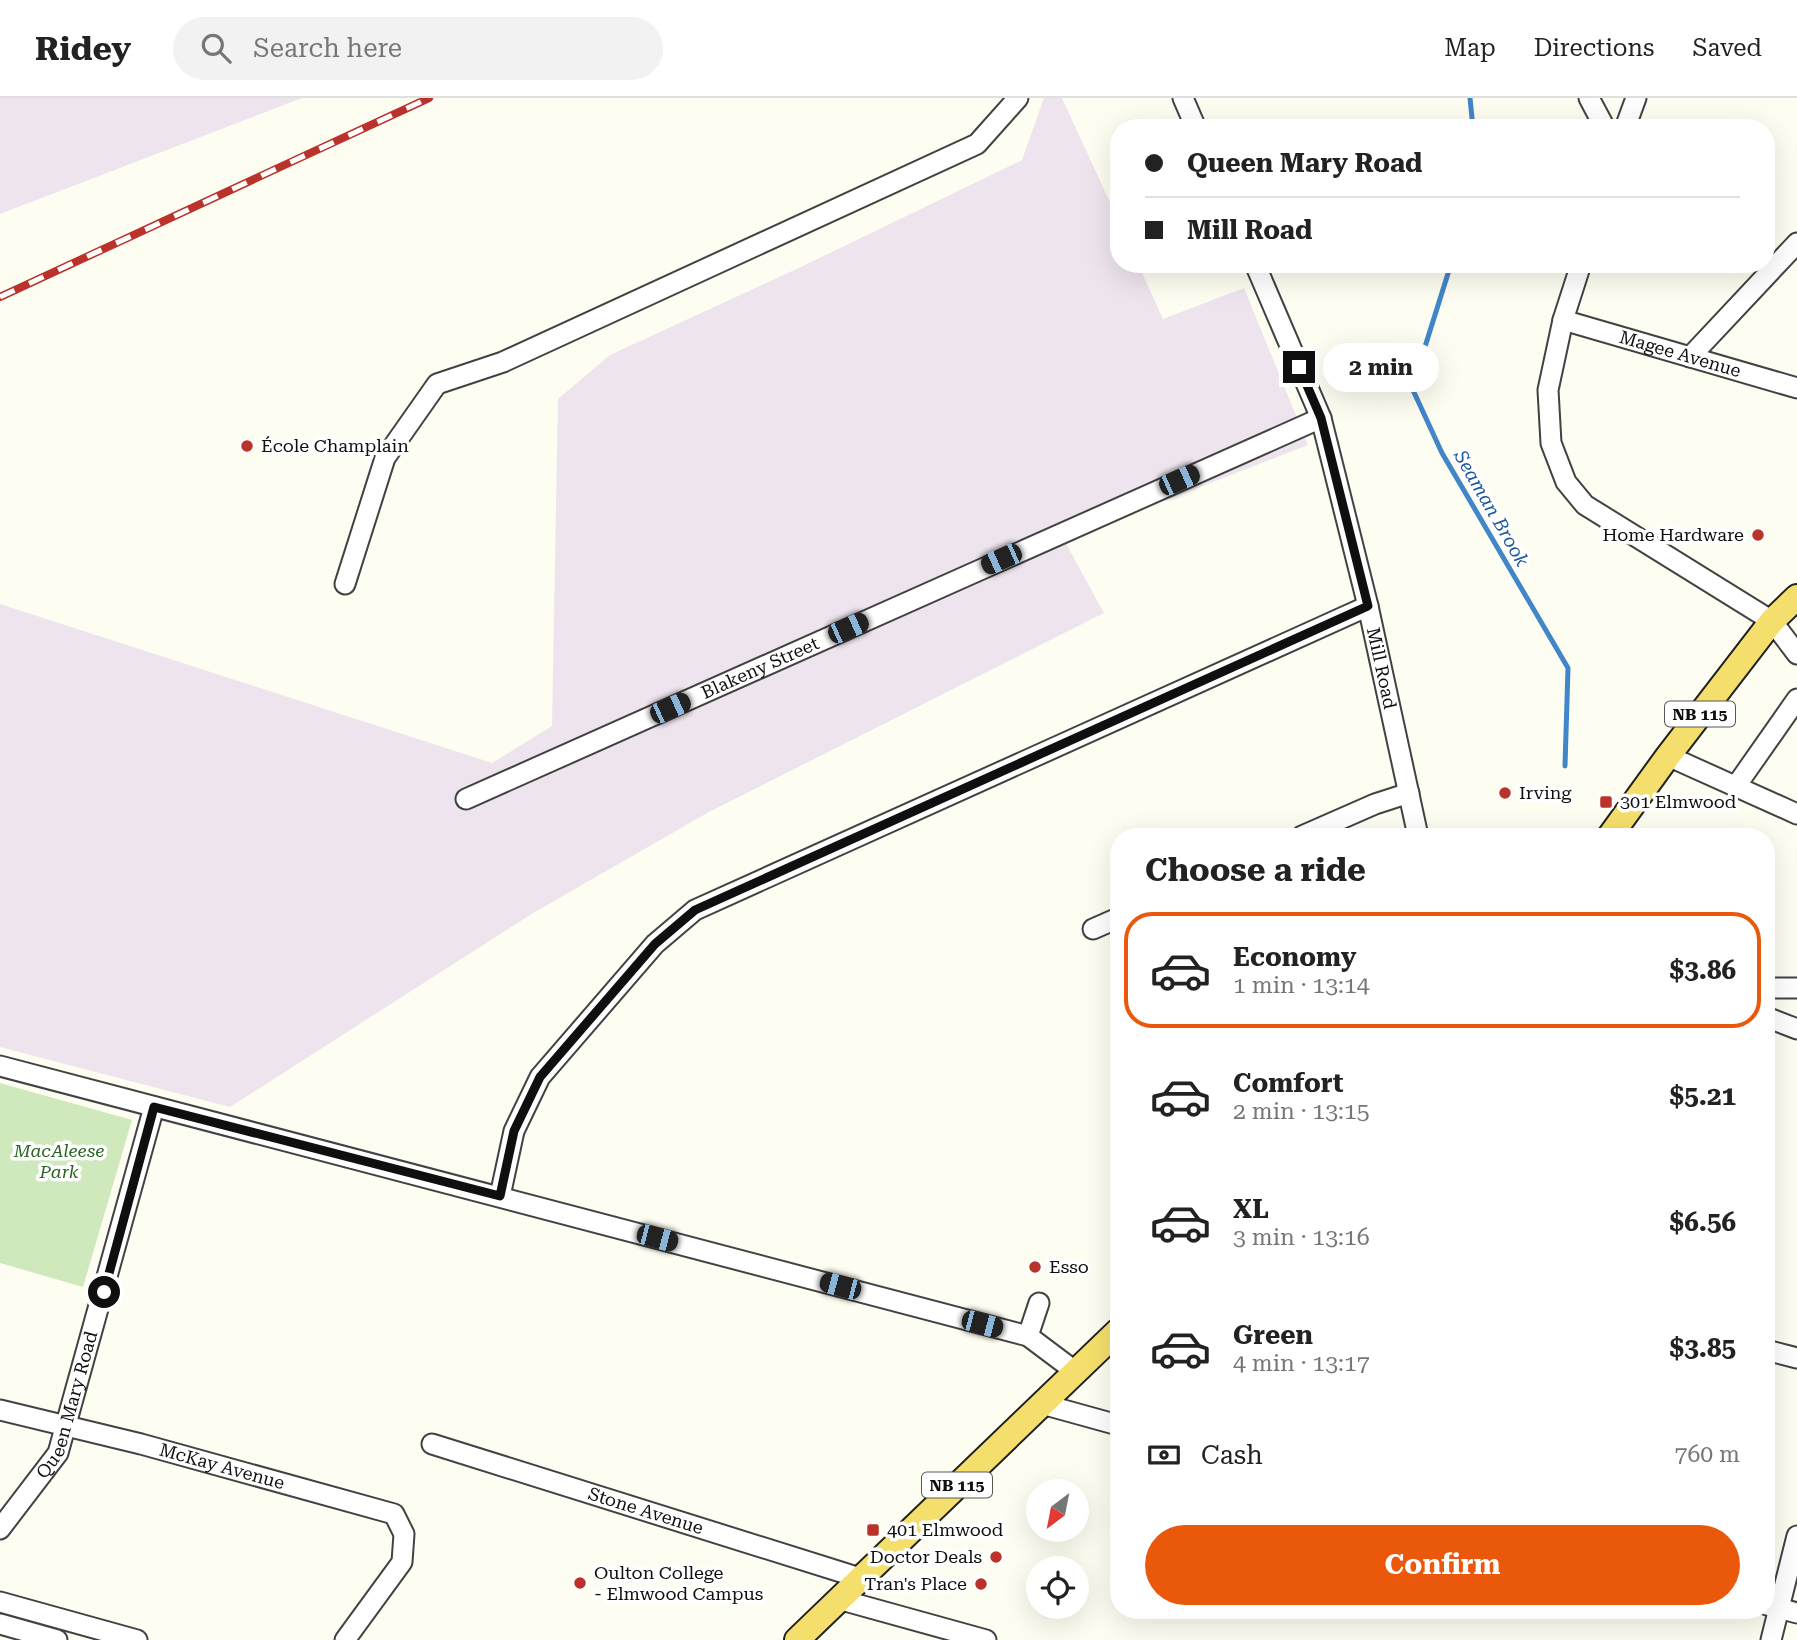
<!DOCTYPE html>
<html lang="en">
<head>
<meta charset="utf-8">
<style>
  :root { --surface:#fff; --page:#f2f2f2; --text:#222; --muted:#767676; --line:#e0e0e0; --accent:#ea580c }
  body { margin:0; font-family:"Roboto Serif",serif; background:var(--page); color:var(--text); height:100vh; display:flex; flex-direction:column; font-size:26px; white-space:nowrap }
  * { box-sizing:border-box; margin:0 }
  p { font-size:23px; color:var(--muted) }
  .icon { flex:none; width:38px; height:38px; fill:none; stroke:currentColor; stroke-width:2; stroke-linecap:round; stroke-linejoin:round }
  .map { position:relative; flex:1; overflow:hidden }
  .drawer { position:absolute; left:1110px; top:730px; width:665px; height:791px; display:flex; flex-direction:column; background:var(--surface); border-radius:28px; box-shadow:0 7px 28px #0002 }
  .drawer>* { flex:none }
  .banner { position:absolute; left:1110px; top:21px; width:665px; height:154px; border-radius:28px; box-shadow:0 7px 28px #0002; display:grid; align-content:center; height:154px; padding:0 35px; background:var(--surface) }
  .needle { width:46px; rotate:212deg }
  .fabs { position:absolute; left:1026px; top:1381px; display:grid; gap:14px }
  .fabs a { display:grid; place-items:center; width:63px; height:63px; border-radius:50%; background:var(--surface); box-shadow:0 7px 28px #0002; font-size:35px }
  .end { position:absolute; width:32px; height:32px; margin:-16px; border:9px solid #0f0f0f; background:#fff; box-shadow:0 0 0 4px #fff }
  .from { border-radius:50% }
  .bubble { position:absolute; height:49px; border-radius:24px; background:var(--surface); box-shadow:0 7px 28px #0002; font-size:23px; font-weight:700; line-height:49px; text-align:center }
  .car { position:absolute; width:21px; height:42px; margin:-21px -10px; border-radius:9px; box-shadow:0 0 5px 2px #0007; background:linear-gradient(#222 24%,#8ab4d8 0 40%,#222 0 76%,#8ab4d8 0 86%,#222 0) }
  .banner b { display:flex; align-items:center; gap:24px; height:66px; font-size:26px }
  .banner b+b { border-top:2px solid var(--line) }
  .banner i { width:18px; height:18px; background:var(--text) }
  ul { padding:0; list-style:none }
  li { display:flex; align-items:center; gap:21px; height:116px; margin:0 14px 10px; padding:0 21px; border:4px solid transparent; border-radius:28px }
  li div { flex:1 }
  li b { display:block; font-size:26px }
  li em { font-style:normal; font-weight:700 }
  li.selected { border-color:var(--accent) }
  li>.icon { width:63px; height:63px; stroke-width:1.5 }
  h2 { padding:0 35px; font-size:32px; line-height:84px }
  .pay { display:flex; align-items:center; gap:18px; height:77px; padding:0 35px; font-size:26px }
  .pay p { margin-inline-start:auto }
  .button { display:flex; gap:14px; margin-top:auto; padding:14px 35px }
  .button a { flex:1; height:80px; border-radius:42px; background:var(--accent); color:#fff; font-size:28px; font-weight:700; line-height:80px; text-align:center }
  header { display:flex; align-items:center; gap:42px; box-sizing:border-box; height:98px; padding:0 35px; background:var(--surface); border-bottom:2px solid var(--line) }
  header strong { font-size:33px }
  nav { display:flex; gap:38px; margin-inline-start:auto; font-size:24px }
  .search { width:490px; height:63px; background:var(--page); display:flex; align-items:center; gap:18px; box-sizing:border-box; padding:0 24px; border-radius:38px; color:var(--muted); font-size:26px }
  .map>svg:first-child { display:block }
  .industrial { fill:#ede4ed }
  .green { fill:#cfe8bc }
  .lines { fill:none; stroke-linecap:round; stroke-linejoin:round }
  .stream { stroke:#4186c9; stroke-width:5 }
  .minor-casing { stroke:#424242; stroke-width:23 }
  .major-casing { stroke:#202020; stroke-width:28 }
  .minor { stroke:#fff; stroke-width:19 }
  .major { stroke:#f4df6c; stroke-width:24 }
  .rail-casing { stroke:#bb312b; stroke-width:8 }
  .rail { stroke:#fff; stroke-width:5; stroke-dasharray:16; stroke-linecap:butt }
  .route { stroke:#0f0f0f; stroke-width:9 }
  .poi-dot { fill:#bb312b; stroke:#fff; stroke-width:2.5 }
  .labels { text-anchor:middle; stroke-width:7; stroke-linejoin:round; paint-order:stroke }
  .shield { fill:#fff; stroke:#575757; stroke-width:2 }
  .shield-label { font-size:16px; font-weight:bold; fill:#0f0f0f }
  .street-label { font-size:18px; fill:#0f0f0f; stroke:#fff }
  .poi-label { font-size:18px; fill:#0f0f0f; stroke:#fff; text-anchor:start }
  .park-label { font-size:18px; font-style:italic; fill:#296521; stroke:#fff }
  .water-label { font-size:19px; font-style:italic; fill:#1c599d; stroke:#fff }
</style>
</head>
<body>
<header>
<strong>Ridey</strong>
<div class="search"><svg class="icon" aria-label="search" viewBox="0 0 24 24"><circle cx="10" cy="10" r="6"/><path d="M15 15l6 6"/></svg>Search here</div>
<nav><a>Map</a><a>Directions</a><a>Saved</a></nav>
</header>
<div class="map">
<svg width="1797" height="1542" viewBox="0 0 1797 1542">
  <rect width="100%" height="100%" fill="#fefdf1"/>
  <!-- industrial -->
  <g class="industrial">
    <path d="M0 0H302L0 116Z"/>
    <path d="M1044 0H1062L1118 122V166H1138L1163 221 1244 190 1308 347 1064 442 1104 515 709 714 533 815 230 1009 0 949V506L492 665 552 628 558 301 610 257 803 168 1022 62Z"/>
  </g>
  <!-- green -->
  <path class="green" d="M0 985 132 1022 83 1189 0 1165Z"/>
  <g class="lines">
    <!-- stream -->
    <g class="stream">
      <path d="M1470 0 1473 30"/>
      <path d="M1451 166 1412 290 1442 355 1568 570 1565 668"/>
    </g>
    <defs>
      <g id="minor">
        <path d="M1183 0 1196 30"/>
        <path d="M1589 0 1605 30"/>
        <path d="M1625 30 1636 0"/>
        <path id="s1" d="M1255 166 1321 320 1368 508 1418 738"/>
        <path d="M1581 166 1563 222 1548 292 1551 345 1566 384 1585 407 1772 523 1797 556"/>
        <path id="s2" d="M1563 222 1797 290"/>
        <path d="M1690 259 1797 145"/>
        <path d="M345 486 385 360 437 286 503 264 977 46 1018 0"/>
        <path d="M1668 658 1797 716"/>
        <path d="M1736 688 1797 601"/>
        <path id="s3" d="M466 701 1321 320"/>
        <path d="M1302 738 1375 706 1409 695"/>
        <path d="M1093 831 1118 820"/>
        <path d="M1766 890H1797"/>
        <path d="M1766 919 1797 931"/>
        <path d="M0 968 1028 1238 1076 1274"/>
        <path d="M500 1098 514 1033 540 979 655 846 695 812 1368 508"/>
        <path d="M1028 1238 1039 1205"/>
        <path d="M1766 1252 1797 1260"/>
        <path d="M1042 1306 1118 1327"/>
        <path id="s4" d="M0 1312 141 1346 394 1416 404 1436 402 1464 345 1542"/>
        <path id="s5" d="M432 1346 860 1480"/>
        <path id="s6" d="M0 1431 58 1355 154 1009"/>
        <path d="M838 1501 986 1542"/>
        <path d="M0 1504 137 1542"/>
        <path d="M1767 1507 1797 1515"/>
        <path d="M0 1526 57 1542"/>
        <path d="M1771 1542 1797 1438"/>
      </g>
      <g id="major">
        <path d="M1610 738 1668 658 1772 523 1797 499"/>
        <path d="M797 1542 1118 1233"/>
      </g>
    </defs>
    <!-- minor casing -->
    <use href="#minor" class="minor-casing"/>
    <!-- major casing -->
    <use href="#major" class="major-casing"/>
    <!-- minor -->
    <use href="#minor" class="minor"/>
    <!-- major -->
    <use href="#major" class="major"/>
    <defs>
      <path id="rail" d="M0 199 429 0"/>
    </defs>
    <!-- rail casing -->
    <use href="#rail" class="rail-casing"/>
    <!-- rail -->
    <use href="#rail" class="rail"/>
  </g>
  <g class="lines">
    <!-- route -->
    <path class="route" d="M104 1194 154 1009 500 1098 514 1033 540 979 655 846 695 812 1368 508 1321 320 1299 269"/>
  </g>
  <!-- markers -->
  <g class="poi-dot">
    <circle cx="247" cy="348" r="7"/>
    <circle cx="1758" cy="437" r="7"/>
    <circle cx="1505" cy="695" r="7"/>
    <rect x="1599" y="697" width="14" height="14" rx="3.5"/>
    <circle cx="1035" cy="1169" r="7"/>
    <rect x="866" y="1425" width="14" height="14" rx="3.5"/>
    <circle cx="996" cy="1459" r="7"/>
    <circle cx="580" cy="1485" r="7"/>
    <circle cx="981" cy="1486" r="7"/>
  </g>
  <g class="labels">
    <!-- shield labels -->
    <g class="shield">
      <rect x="1665" y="603.5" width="70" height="25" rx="5"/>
      <rect x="922" y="1374.5" width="70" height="25" rx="5"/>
    </g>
    <g class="shield-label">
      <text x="1700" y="622">NB 115</text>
      <text x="957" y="1393">NB 115</text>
    </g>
    <!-- street labels -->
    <g class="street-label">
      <text dy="6" stroke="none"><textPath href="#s2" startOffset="122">Magee Avenue</textPath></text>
      <text dy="6" stroke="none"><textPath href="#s3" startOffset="322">Blakeny Street</textPath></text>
      <text dy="6" stroke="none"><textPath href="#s1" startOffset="425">Mill Road</textPath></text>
      <text dy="6" stroke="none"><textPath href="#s6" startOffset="144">Queen Mary Road</textPath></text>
      <text dy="6" stroke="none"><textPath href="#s4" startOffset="229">McKay Avenue</textPath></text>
      <text dy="6" stroke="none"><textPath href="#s5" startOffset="224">Stone Avenue</textPath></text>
    </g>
    <!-- poi labels -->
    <g class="poi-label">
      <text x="261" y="354">École Champlain</text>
      <text x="1744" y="443" text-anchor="end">Home Hardware</text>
      <text x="1519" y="701">Irving</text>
      <text x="1620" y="710">301 Elmwood</text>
      <text x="1049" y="1175">Esso</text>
      <text x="887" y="1438">401 Elmwood</text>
      <text x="982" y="1465" text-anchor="end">Doctor Deals</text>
      <text x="594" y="1481">Oulton College<tspan x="594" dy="21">- Elmwood Campus</tspan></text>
      <text x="967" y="1492" text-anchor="end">Tran's Place</text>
    </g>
    <!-- park labels -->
    <g class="park-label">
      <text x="59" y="1059">MacAleese<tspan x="59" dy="21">Park</tspan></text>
    </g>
    <!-- water labels -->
    <g class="water-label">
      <text transform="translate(1492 410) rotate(60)" y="7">Seaman Brook</text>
    </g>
  </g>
</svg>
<div class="fabs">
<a><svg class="needle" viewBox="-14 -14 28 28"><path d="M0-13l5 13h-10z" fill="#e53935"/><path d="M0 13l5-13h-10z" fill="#767676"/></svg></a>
<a><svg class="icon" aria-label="locate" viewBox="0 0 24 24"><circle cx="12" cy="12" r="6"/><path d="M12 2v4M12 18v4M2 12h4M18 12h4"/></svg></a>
</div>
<i class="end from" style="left:104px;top:1194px"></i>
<i class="end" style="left:1299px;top:269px"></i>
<div class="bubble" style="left:1323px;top:245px;width:116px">2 min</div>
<i class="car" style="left:1179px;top:382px;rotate:66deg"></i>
<i class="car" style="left:1001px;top:461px;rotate:246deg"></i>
<i class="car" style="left:848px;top:530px;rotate:66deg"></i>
<i class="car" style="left:670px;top:610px;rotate:66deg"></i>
<i class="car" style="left:657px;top:1140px;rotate:105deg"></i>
<i class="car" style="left:840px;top:1188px;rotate:285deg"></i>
<i class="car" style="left:982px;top:1226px;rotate:105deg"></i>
<div class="banner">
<b><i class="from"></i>Queen Mary Road</b>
<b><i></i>Mill Road</b>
</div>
<section class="drawer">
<h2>Choose a ride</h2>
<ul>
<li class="selected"><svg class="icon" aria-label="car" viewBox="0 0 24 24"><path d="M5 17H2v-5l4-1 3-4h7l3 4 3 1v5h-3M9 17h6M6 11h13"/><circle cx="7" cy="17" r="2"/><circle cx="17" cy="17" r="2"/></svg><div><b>Economy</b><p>1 min · 13:14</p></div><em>$3.86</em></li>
<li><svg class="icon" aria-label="car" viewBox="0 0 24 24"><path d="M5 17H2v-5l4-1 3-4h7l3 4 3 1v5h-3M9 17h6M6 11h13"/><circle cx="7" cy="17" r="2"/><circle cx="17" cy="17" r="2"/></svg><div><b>Comfort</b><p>2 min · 13:15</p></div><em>$5.21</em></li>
<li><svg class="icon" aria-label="car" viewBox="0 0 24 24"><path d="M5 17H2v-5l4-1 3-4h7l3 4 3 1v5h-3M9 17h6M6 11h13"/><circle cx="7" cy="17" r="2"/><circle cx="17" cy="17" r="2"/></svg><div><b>XL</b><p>3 min · 13:16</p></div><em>$6.56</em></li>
<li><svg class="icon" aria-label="car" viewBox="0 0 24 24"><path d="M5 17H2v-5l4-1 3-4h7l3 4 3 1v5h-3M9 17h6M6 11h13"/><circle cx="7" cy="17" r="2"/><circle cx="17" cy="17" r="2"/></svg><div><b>Green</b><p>4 min · 13:17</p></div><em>$3.85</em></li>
</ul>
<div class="pay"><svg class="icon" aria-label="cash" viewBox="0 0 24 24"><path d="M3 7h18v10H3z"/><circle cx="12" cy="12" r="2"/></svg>Cash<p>760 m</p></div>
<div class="button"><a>Confirm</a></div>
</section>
</div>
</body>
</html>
